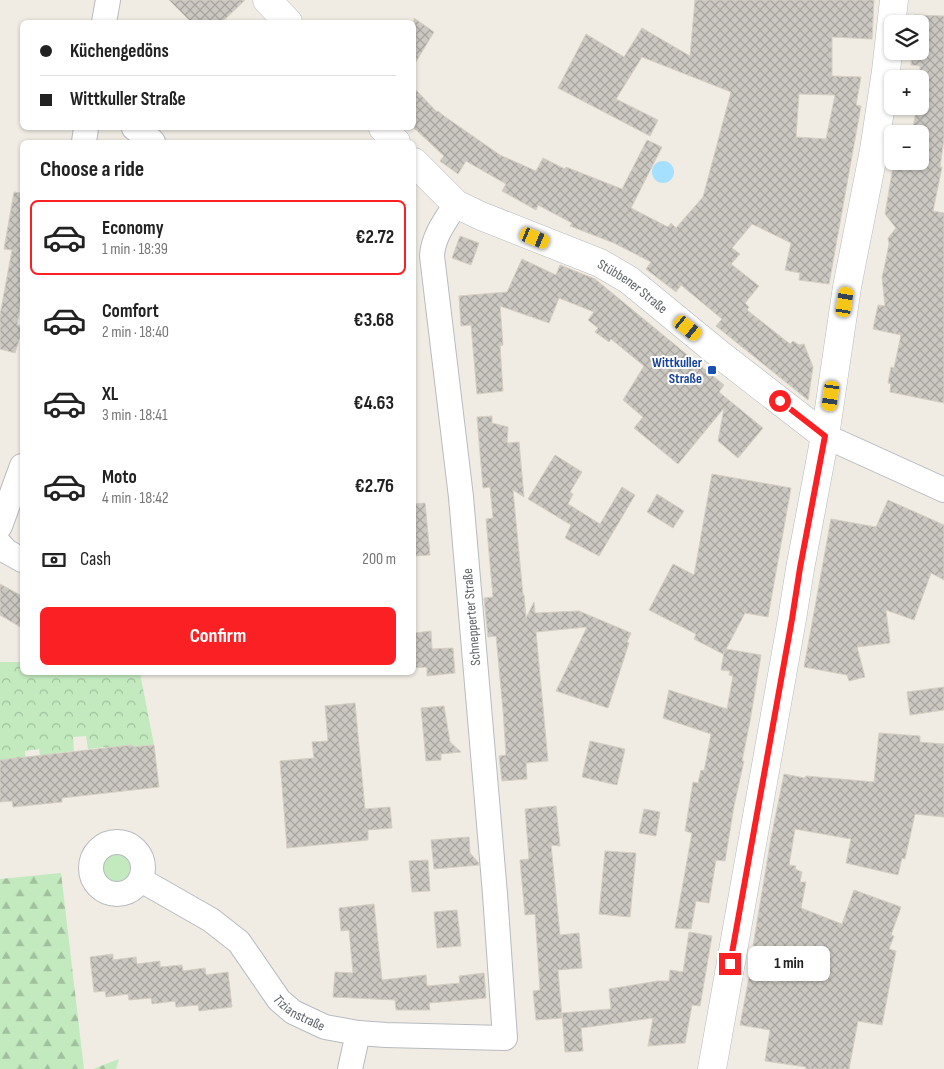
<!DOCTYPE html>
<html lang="en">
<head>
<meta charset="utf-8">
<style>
  :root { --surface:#fff; --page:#f2f2f2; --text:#222; --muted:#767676; --line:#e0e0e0; --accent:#fb2023 }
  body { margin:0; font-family:"Sofia Sans Condensed",sans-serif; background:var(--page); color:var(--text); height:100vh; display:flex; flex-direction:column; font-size:19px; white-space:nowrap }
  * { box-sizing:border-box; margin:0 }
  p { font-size:16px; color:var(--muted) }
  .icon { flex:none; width:28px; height:28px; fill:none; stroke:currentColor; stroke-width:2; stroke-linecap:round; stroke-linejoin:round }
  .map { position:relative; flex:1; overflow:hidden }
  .panel { position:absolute; left:20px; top:140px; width:396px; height:535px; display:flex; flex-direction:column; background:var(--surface); border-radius:8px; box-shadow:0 1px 4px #0004 }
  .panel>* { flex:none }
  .banner { position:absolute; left:20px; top:20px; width:396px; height:110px; border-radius:8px; box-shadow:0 1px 4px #0004; display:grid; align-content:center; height:110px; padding:0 20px; background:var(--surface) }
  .tools { position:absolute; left:884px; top:15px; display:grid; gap:10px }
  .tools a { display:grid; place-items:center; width:45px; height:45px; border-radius:8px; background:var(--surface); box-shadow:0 1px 4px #0004; font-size:25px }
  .end { position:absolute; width:22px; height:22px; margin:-11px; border:6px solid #fb2023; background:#fff; box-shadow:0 0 0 2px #fff }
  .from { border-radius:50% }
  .bubble { position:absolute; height:35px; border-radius:8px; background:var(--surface); box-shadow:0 1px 4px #0004; font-size:16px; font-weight:700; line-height:35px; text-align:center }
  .car { position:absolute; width:15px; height:30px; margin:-15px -8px; border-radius:6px; box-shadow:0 0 4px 1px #0007; background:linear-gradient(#f5c518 24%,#345 0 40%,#f5c518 0 76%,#345 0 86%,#f5c518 0) }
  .banner b { display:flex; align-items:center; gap:18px; height:48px; font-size:19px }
  .banner b+b { border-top:1px solid var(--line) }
  .banner i { width:12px; height:12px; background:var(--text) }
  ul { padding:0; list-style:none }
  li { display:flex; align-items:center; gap:15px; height:75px; margin:0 10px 8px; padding:0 10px; border:2px solid transparent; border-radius:8px }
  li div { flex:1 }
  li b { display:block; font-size:19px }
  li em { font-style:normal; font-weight:700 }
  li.current { border-color:var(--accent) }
  li>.icon { width:45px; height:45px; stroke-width:1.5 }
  h2 { padding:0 20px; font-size:22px; line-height:60px }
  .pay { display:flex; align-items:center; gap:12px; height:55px; padding:0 20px; font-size:19px }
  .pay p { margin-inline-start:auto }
  .primary-button { display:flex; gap:10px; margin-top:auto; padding:10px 20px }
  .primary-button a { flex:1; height:58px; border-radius:8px; background:var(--accent); color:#fff; font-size:20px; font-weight:700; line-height:58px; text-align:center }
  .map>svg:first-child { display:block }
  .grass { fill:#c2eabe }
  .forest { fill:url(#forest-firs) }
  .park { fill:url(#park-crowns) }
  .water { fill:#a5e0ff }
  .building { fill:url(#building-cross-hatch); stroke:#d6cec2; fill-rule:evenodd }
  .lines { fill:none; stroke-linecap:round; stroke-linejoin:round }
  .minor-casing { stroke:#b7bbc0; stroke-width:26 }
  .tertiary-casing { stroke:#b7bbc0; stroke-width:29 }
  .secondary-casing { stroke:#b6bac0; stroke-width:29 }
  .minor { stroke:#fff; stroke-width:24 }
  .tertiary { stroke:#fff; stroke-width:28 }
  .secondary { stroke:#fff; stroke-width:28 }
  .route { stroke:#fb2023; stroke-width:6 }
  .transit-dot { fill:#1a4fb4; stroke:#fff; stroke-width:2 }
  .labels { text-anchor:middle; stroke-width:4; stroke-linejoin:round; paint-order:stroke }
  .street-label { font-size:14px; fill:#5c6266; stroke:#fff }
  .transit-label { font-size:14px; font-weight:bold; fill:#164399; stroke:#fff; text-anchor:end }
</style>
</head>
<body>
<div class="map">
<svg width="944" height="1069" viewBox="0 0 944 1069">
  <defs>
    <pattern id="forest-firs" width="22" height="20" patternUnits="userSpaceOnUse" patternTransform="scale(1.25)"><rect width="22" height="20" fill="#c2eabe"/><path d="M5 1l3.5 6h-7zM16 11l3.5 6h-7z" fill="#a1c19e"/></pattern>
    <pattern id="park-crowns" width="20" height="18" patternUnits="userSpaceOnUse" patternTransform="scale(1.25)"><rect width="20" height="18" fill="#c2eabe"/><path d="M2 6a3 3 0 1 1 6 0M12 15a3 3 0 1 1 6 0" fill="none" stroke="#a1c19e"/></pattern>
    <pattern id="building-cross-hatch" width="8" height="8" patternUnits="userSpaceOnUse" patternTransform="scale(1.25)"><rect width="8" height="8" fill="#cbc7c1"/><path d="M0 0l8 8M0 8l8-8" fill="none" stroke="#a8a5a1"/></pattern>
  </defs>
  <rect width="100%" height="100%" fill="#f0ece4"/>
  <!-- grass -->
  <circle class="grass" cx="117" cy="869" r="18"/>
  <!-- forest -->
  <g class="forest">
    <path d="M61 873 84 1069H0V879Z"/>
    <path d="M119 1059 116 1069H93Z"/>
  </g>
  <!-- park -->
  <path class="park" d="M0 662H22V672L140 673 154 745 132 747V745L123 746V748L106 750 105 747 88 749 86 736 73 737 74 751 57 753 58 761 41 762 39 749 25 751 26 764 8 766V759L0 760Z"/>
  <!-- water -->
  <circle class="water" cx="663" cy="172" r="11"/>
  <!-- building -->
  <g class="building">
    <path d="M169 0H245L222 22H191Z"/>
    <path d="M695 0H874L872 39 832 37V76L861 77 856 105 861 106 829 284 799 280 800 273 785 270 791 243 752 224 732 248 740 254 731 264 759 286 745 303 749 307 747 310 790 344 793 341 799 345 804 344 813 367 808 400 716 326 722 319 681 285 676 292 646 269 651 262 614 243 570 226 572 223 538 205 536 210 502 191 506 184 466 161 458 174 440 161 444 156 414 128V88L437 112 438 111 444 116 500 155 536 171 543 158 565 169 566 167 622 189 647 140 662 147 631 208 668 227 671 223 676 228 703 197 731 92 642 57 616 99 658 120 650 136 558 88 586 34 624 57 642 28 690 56ZM799 94 835 95 826 139 796 137Z"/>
    <path d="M914 15 944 16V139L940 167H942L933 211 944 213V403L890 392 891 384 888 383 891 367 894 368 901 335 873 329 878 305 885 306 882 277 884 269 889 244 888 238 896 228 885 214 894 161H920V134H909V132L912 133 917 106H920V66L911 65 912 51H920V24H913Z"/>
    <path d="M414 18 434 32 414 65Z"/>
    <path d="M14 192 22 193V294L17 325 22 326V330L15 353 0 349V315L12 250 4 249Z"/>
    <path d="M460 236 479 243 471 265 452 258Z"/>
    <path d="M522 259 556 275 560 265 595 279 724 385 719 392 763 428 738 458 718 441 724 408 678 464 634 428 643 417 623 400 644 366 611 339 609 342 595 332 598 328 588 320 594 312 559 298 549 323 500 306 503 345 500 346 503 391 477 394 471 325 461 326 459 296 507 292Z"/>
    <path d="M492 416V423L508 427 507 443 519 442 524 497 513 490 523 595H524L526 618 534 602 535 613 579 611 631 633 627 642 629 643 608 708 556 691 587 627 536 632 548 761 526 763 527 779 502 781 499 756 506 755 503 710 496 636 488 637 484 598 493 597 486 519 493 518 490 487 483 488 477 417Z"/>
    <path d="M555 455 582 472 570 492 573 494 568 504 600 524 622 487 635 495 599 556 565 538 571 525 528 499Z"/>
    <path d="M712 474 791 488 768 617 745 613 726 649 761 655 750 721 742 761H744L734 806 725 861 716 860 709 903 696 901 691 929 675 928 692 833 685 831 693 782 698 783 701 770 704 771 711 734 663 718 669 690 727 709 733 676 729 675 730 671 721 670 724 652 723 654 694 639 696 634 649 610 673 564 694 575Z"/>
    <path d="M657 494 684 511 673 528 647 512Z"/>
    <path d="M888 500 944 525V580L931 573 914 620 886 610 890 643 857 647 865 677 849 681 847 675 804 667 831 519 876 527Z"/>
    <path d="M425 503 430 555 414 556V504Z"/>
    <path d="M0 584 22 596V628L0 615Z"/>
    <path d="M431 631 432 649 453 648 455 673 427 676V667L414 668V633Z"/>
    <path d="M944 687V710L910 715 907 692Z"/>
    <path d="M355 703 365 809 390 807 392 828 368 830V840L287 848 280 761 314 758 312 742 328 741 325 706Z"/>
    <path d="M444 706 450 742 461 752 441 754V760L426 761 421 708Z"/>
    <path d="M879 733 920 736V742L944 744V817L915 814 905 859 902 858 898 875 846 863 851 839 795 829 789 865 796 866 795 869 802 872 800 882H806L801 908 842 924 854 890 901 907 891 935 894 936 889 949 896 951 882 1025 858 1021 849 1069H805L806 1067 765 1061 770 1030 740 1025 749 977 778 982 783 951 753 946 771 838 784 774 805 778 806 776 874 782Z"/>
    <path d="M590 741 625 749 617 785 582 777Z"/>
    <path d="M132 745V747L154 745 159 787 62 798V802L13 807 12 801 0 802V760Z"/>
    <path d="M556 806 560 846 551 845 560 935 579 933 582 968 558 970 562 1018 536 1020 533 991 540 990 535 914 525 915 520 860 529 859 525 809Z"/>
    <path d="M644 809 660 812 656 836 639 833Z"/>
    <path d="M469 837 470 853 478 862 479 865 434 869 431 840Z"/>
    <path d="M605 851 636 853 630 917 599 914Z"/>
    <path d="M428 860 430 891 412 892 409 861Z"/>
    <path d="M374 904 382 980 426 975 427 986 460 983 459 976 484 973 486 998 429 1003 430 1010H396L395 1000 333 997 335 972 353 973 349 930 341 931 339 908Z"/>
    <path d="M457 910 461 946 437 948 434 912Z"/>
    <path d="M689 932 712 936 700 1006 692 1005 685 1043 648 1046 653 1018 581 1028 583 1051 565 1052 562 1013 611 1009 609 989 658 981H669L670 970 683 972Z"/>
    <path d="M113 954V960L136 957 137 964 160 961V967L182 965 183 971 205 968 206 975 228 972 232 1007 199 1011 198 1005 176 1007 175 1001 152 1004 151 998 129 1000 128 994 106 997 105 991 94 992 90 957Z"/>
  </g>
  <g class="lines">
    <defs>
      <g id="minor">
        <path d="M104 22 108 0"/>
        <path d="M134 128 151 140 153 142"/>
        <path d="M84 142 86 128"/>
        <path d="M825 436 944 490"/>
        <path d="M0 526 22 466"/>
        <path d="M0 544 6 551 22 560"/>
        <circle cx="117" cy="868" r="26"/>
        <path id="s1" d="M141 880 211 920 239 942 279 1000 293 1012 310 1020 325 1027 358 1033 386 1035 505 1038 495 894 461 497 432 256C433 236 446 220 456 204"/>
        <path d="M350 1069 358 1033"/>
      </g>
      <g id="tertiary">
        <path d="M267 0 288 22"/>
        <path d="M383 128 396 142"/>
        <path id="s2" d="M414 162 456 204 481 216 600 263 629 280 718 353 825 436"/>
      </g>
      <path id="secondary" d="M712 1069 792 619 800 569 825 436 847 287 874 150 886 71 894 0"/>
    </defs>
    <!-- minor casing -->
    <use href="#minor" class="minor-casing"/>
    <!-- tertiary casing -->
    <use href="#tertiary" class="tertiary-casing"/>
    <!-- secondary casing -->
    <use href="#secondary" class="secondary-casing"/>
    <!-- minor -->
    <use href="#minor" class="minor"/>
    <!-- tertiary -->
    <use href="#tertiary" class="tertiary"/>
    <!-- secondary -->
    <use href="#secondary" class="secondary"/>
  </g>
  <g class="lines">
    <!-- route -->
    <path class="route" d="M730 964 792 619 800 568 825 436 780 401"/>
  </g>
  <!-- markers -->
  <rect class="transit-dot" x="707" y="365" width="10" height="10" rx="2.5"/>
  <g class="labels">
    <!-- street labels -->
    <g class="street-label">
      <text dy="5" stroke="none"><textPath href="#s2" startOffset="255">Stübbener Straße</textPath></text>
      <text transform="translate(471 617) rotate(-95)" y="5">Schnepperter Straße</text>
      <text dy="5" stroke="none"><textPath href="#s1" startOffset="211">Tizianstraße</textPath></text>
    </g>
    <!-- transit labels -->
    <g class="transit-label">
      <text x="702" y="367">Wittkuller<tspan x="702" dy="16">Straße</tspan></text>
    </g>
  </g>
</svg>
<div class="tools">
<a><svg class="icon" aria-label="layers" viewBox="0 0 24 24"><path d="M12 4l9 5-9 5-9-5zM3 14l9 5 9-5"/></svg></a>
<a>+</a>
<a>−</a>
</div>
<i class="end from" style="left:780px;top:401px"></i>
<i class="end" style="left:730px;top:964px"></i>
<div class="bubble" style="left:748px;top:946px;width:82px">1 min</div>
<i class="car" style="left:535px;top:238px;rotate:112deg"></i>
<i class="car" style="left:845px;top:302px;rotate:9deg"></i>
<i class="car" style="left:688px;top:328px;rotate:129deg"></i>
<i class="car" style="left:831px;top:396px;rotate:188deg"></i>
<div class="banner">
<b><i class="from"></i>Küchengedöns</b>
<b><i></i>Wittkuller Straße</b>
</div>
<section class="panel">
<h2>Choose a ride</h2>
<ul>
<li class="current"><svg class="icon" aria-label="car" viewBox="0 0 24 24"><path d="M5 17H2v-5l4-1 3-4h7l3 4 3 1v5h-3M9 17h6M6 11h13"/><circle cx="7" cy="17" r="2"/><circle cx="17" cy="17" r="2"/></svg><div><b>Economy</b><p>1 min · 18:39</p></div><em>€2.72</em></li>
<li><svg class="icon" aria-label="car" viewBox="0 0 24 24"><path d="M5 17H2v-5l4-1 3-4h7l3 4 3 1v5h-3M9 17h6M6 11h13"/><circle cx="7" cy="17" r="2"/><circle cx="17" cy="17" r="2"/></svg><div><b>Comfort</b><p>2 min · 18:40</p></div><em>€3.68</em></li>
<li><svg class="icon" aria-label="car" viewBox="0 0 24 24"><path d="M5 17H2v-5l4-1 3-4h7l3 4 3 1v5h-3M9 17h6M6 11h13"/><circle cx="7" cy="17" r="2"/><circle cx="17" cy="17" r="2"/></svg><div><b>XL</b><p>3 min · 18:41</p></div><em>€4.63</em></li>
<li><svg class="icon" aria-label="car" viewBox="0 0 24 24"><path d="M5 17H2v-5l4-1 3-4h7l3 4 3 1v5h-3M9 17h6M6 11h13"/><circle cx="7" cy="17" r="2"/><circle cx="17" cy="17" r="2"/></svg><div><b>Moto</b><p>4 min · 18:42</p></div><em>€2.76</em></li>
</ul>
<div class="pay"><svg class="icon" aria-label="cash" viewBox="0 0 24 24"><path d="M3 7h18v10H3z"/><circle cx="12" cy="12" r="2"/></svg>Cash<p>200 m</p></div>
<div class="primary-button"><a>Confirm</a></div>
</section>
</div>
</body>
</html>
